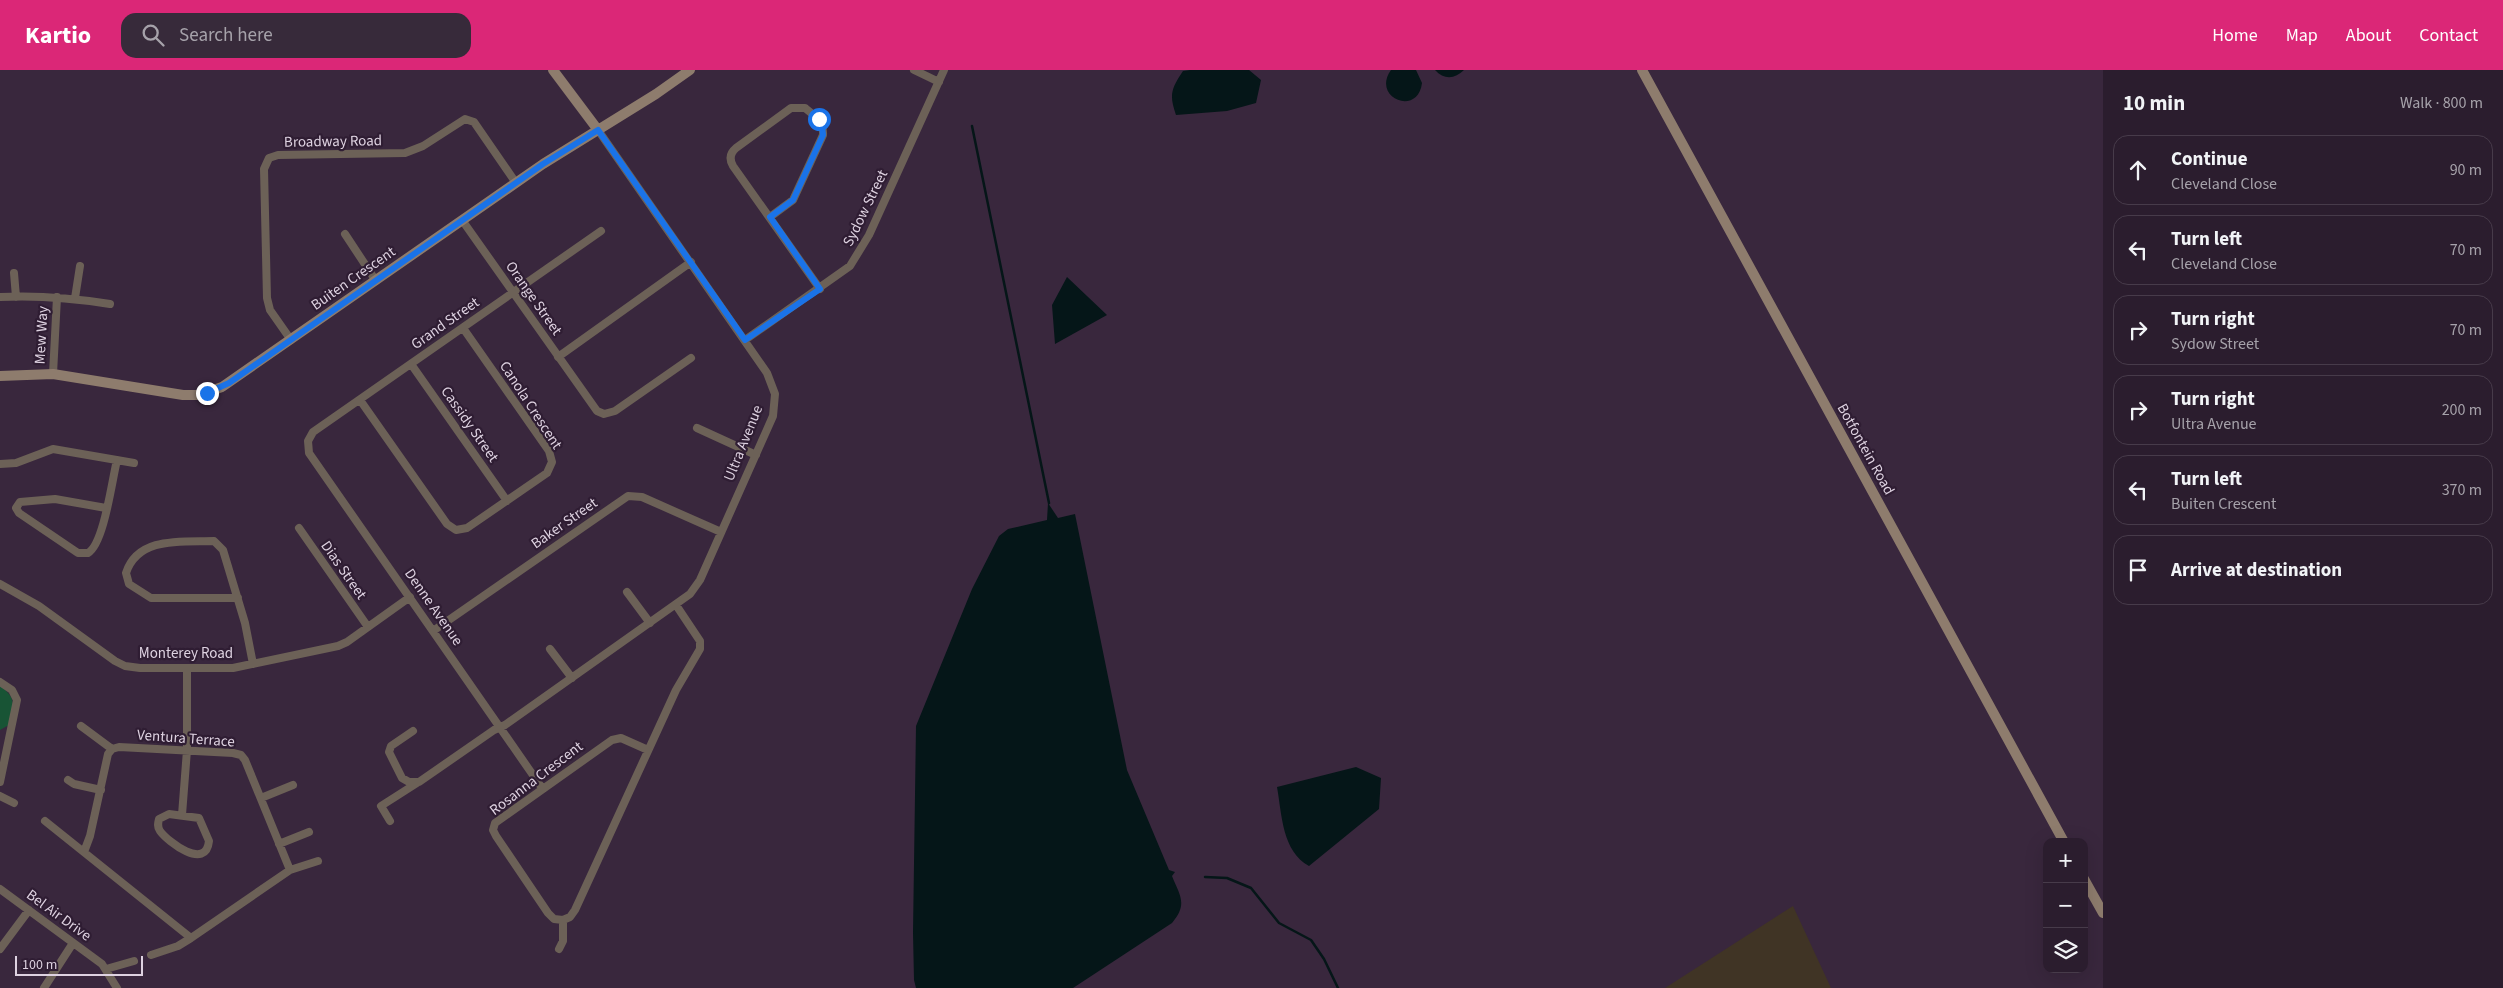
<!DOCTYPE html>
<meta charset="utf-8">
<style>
:root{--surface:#2b1d2e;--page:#372a3a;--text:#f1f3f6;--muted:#a6a2aa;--line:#473b4a;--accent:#db2777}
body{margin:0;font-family:"Source Sans 3",sans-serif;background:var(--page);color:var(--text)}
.controls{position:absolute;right:15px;bottom:15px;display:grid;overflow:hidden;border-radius:10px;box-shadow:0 5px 20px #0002}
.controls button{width:45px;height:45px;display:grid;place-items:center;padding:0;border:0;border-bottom:1px solid var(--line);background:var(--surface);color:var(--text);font:25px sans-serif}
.scale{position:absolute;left:15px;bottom:12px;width:128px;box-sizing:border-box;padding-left:5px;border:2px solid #ded2e1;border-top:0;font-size:14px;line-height:18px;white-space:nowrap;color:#ded2e1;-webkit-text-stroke:4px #2f1d33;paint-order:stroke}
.stop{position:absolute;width:15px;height:15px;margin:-11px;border:4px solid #1a73e8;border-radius:50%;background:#fff}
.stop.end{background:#1a73e8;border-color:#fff;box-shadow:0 1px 5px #0008}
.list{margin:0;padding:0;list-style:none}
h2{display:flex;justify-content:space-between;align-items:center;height:65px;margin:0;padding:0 20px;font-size:21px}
h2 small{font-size:16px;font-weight:400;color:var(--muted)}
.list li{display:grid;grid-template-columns:32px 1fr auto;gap:15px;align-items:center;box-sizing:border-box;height:70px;margin:0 10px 10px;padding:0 10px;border:1px solid var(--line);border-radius:15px}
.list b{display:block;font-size:19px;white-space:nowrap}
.list p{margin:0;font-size:16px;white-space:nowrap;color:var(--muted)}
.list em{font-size:16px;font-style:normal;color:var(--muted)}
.icon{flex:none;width:28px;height:28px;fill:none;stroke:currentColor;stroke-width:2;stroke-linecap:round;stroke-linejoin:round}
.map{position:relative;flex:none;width:2103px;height:918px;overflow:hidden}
header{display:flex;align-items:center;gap:30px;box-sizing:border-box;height:70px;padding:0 25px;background:var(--accent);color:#fff}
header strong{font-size:24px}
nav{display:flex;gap:28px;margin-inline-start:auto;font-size:18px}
.search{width:350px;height:45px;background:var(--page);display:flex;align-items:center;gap:12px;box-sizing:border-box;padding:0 18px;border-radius:15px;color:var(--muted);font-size:19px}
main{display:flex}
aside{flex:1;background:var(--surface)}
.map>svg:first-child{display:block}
.industrial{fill:#403425}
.green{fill:#185435}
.water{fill:#051618}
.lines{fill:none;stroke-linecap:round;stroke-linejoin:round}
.stream{stroke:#051618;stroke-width:2.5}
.street{stroke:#6c6157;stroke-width:8}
.secondary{stroke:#8e7c6d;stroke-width:10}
.route{stroke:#1a73e8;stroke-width:6}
.labels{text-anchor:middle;stroke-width:4.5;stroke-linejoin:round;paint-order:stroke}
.street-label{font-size:15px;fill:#ded2e1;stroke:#2f1d33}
</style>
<header>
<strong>Kartio</strong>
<div class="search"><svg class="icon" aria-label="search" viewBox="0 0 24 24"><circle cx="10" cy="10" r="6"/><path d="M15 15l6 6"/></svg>Search here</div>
<nav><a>Home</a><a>Map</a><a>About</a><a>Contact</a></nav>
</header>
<main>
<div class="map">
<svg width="2103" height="918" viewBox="0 0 2103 918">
<rect width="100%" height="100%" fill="#39273d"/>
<!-- industrial -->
<path class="industrial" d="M1793,836L1831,918H1665Z"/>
<!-- green -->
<path class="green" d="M0,616C18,629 13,635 9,655L0,660Z"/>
<!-- water -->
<path class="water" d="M1190,0H1249L1261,10L1256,33L1227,41L1176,45C1169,25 1171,19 1183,1Z
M1391,0H1416L1422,13C1418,47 1371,28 1391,0Z
M1435,0H1464C1455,9 1444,10 1435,0Z
M1067,207L1107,245L1055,274L1052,235Z
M1048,433L1058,448L1075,444L1127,700L1169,800L1175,802L1172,806C1180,826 1188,834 1172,853L1073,918H916L914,910L913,863L916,656L972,519L999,466L1008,459L1047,450Z
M1356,697L1381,708L1379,739L1309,796C1282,781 1282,745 1277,717Z"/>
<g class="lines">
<!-- stream -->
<path class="stream" d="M972,56L1049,433
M1205,807L1227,808L1251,818L1279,853L1311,870L1324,889L1338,918"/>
<!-- street -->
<path class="street" d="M914,0L939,12
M770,147L793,130L823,65C824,52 814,45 805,38H791L736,78C730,83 729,89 733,96L820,219
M462,150L597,341L604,344L615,341L691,288
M345,164L376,211
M14,203L16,227
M0,227C38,225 73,228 110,234
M75,228L80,196
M291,270L270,240L267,228L264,99L269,88L278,85L405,83L423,76L465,49L474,52L516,113
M745,270L850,196L869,165L944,0
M558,287L691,192
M411,294L507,431
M53,304L57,227
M360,330L447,454L456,460L467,458L547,403L552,392L549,381L463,258
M697,358L756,385
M0,394L16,393L53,379L134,393
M106,438L55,429L20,432L16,438L19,443L78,483H88C104,474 112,410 117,390
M299,458L368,557
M0,514L39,536L115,591L125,596L140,598H233L338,576L347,572L410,527
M627,522L650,553
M238,528H151L129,514L126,503C138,466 182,472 214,471L223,480L245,553L253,594
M433,561L628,426L642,427L721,462
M550,579L572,608
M0,612L12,620L17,630L0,712
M81,656L112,679
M413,661L391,676L389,682L402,708L409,712H419L494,660L505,655L690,524L700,510L773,346L775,324L767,303L598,60
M648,680L621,668L612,670L495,753L493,760L496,766L548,843L554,849L563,850L570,847L575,840L676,620L700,579V571L676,535
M68,710L74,714L101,720
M542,718L309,383L308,371L313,362L601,161
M0,726L14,733
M261,728L293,715
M169,744L199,748L209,771C206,801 168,772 160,761C157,757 158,753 159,749Z
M182,745L187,680V598
M45,751L191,868
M390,751L381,736L417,713
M279,774L309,762
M84,782L90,766L108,684L112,679L119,677L233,683L241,685L245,690L290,800
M0,819L102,894L117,918
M0,879L29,840
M559,879L563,871V850
M151,885L178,876L191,868L290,800L318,791
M106,899L134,891
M44,918L73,873"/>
<!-- secondary -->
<path class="secondary" d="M553,0L598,60
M1642,0L2064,772
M0,306L53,304L183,325H199L222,317L543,94L656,24L690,0
M2084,809L2103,843"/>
</g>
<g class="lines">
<!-- route -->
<path class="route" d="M207,323L229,313L543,94L598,60L745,270L820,219L770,147L793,130L823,65L822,55L819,49"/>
</g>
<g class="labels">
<!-- street labels -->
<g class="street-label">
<text transform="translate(333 71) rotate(-1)" y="5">Broadway Road</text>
<text transform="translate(865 138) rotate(-64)" y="5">Sydow Street</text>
<text transform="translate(353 208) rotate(-35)" y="5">Buiten Crescent</text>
<text transform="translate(534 228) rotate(55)" y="5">Orange Street</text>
<text transform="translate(445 253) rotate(-35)" y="5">Grand Street</text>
<text transform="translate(41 265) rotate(-87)" y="5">Mew Way</text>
<text transform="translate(531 335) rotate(57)" y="5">Canola Crescent</text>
<text transform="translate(470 354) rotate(55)" y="5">Cassidy Street</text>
<text transform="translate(743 373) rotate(-68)" y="5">Ultra Avenue</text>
<text transform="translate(1866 379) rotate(61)" y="5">Botfontein Road</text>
<text transform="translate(564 453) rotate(-35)" y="5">Baker Street</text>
<text transform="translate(344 500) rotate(55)" y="5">Dias Street</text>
<text transform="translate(434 537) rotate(55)" y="5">Denne Avenue</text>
<text x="186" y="588">Monterey Road</text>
<text transform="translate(186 668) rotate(4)" y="5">Ventura Terrace</text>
<text transform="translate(536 708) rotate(-37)" y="5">Rosanna Crescent</text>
<text transform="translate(59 845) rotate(36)" y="5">Bel Air Drive</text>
</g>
</g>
</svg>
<div class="controls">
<button>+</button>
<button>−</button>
<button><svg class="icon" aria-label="layers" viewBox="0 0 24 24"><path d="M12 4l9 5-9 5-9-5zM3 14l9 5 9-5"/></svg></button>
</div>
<div class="scale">100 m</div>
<div class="stop" style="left:819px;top:49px"></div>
<div class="stop end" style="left:207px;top:323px"></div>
</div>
<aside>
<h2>10 min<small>Walk · 800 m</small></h2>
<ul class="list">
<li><svg class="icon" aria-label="ahead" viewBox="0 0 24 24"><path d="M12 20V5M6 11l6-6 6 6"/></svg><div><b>Continue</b><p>Cleveland Close</p></div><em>90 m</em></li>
<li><svg class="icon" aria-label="left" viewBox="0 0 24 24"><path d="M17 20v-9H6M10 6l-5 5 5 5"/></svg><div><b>Turn left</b><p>Cleveland Close</p></div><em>70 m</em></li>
<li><svg class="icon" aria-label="right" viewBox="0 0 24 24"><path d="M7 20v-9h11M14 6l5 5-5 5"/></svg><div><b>Turn right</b><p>Sydow Street</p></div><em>70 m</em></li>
<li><svg class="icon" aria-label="right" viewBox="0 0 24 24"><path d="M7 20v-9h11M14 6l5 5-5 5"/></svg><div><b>Turn right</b><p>Ultra Avenue</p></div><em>200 m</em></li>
<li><svg class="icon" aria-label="left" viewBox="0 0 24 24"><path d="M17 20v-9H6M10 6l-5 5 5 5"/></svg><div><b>Turn left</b><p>Buiten Crescent</p></div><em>370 m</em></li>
<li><svg class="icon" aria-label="arrive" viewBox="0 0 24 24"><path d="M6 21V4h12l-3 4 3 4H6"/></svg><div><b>Arrive at destination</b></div></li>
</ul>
</aside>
</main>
